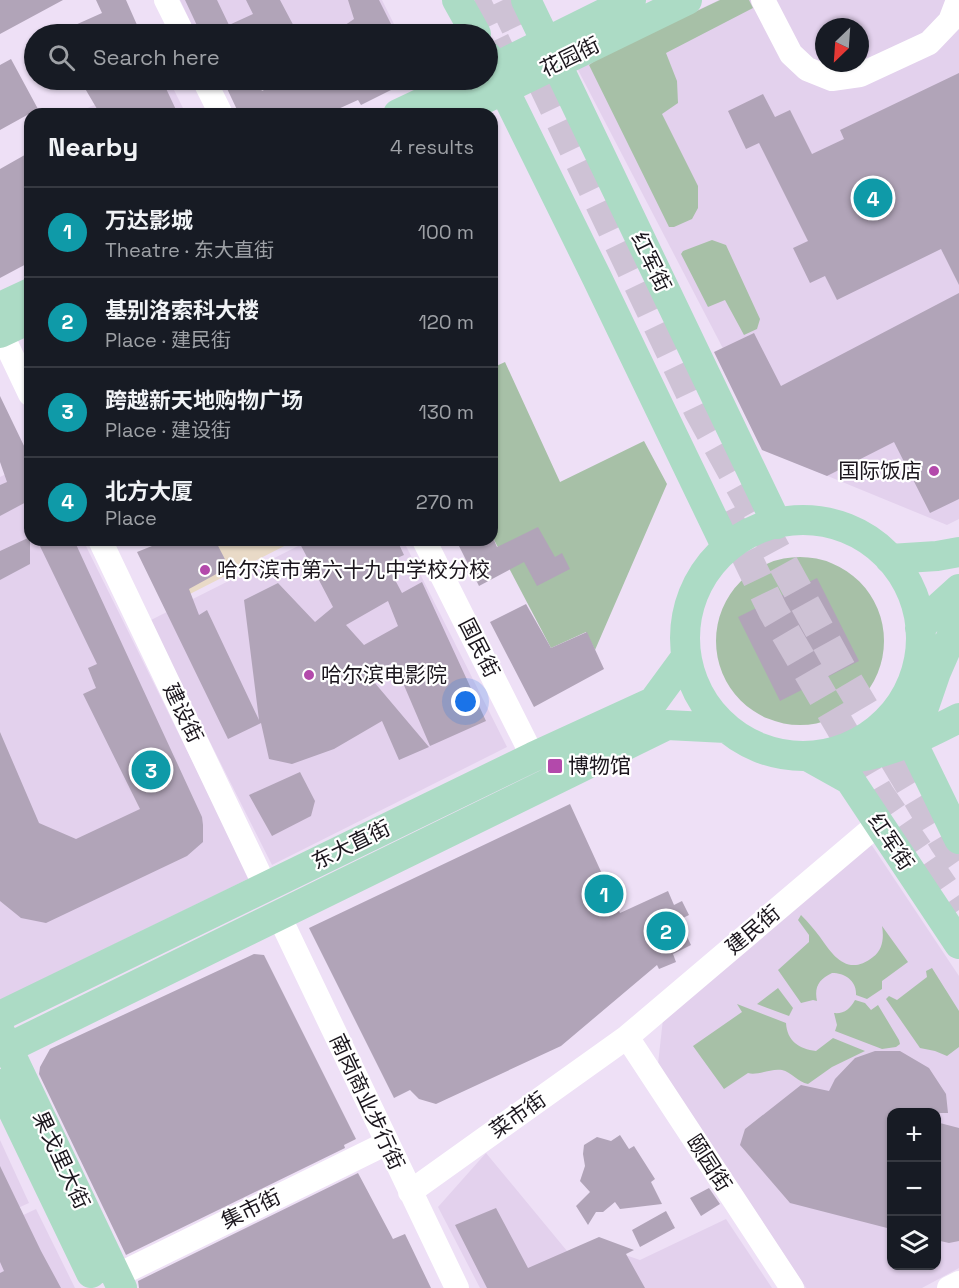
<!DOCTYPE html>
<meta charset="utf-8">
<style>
:root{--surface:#171b24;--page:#242831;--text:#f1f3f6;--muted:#9ea1a6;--line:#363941;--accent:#b349ab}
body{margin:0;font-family:"Space Grotesk","Noto Sans SC",sans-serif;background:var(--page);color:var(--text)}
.controls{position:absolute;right:18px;bottom:18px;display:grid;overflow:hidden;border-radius:12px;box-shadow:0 2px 4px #0004}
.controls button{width:54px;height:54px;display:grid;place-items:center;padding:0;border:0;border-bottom:2px solid var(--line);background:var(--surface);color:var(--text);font:30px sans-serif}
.compass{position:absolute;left:815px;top:18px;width:54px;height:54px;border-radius:50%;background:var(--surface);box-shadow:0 2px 4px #0004;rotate:205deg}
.you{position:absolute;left:466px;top:702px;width:21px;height:21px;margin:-15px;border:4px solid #fff;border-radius:50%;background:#1a73e8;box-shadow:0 0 0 9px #1a73e833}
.badge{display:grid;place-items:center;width:39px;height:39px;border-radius:50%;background:var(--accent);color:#fff;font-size:20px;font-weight:700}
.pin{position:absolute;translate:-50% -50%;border:3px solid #fff;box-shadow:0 2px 6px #0006}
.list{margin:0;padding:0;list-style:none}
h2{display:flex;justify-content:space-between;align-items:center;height:78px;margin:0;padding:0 24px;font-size:26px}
h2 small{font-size:20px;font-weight:400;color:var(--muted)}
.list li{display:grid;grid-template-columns:39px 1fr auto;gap:18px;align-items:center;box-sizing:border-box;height:90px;padding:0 24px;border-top:2px solid var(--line)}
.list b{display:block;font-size:22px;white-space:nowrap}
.list p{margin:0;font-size:20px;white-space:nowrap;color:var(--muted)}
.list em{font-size:20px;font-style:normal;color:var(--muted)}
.icon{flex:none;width:33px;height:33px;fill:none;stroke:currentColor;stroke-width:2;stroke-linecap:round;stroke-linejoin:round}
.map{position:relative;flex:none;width:959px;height:1288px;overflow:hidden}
.search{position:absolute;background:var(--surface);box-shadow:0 2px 4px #0004;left:24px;top:24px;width:474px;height:66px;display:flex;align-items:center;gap:15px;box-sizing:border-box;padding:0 21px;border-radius:33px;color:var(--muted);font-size:22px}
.panel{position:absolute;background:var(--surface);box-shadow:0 2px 4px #0004;left:24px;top:108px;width:474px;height:438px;border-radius:18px}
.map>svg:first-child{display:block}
.built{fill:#e3d1ed;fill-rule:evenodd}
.education{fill:#e9dac7}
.green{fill:#a7c0a7}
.building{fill:#b1a4b8;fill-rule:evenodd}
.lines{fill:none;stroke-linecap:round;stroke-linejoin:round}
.major-tunnel{stroke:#cec2d5;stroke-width:30;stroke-dasharray:30 15;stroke-linecap:butt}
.minor{stroke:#fff;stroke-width:24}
.major{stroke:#acdbc5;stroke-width:30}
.poi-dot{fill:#b349ab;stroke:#fff;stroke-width:2}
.labels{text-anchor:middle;stroke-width:4.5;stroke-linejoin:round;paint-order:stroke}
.street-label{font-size:21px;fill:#1b161d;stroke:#fff}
.poi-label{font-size:21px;fill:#1b161d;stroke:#fff;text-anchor:start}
</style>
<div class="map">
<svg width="959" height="1288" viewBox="0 0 959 1288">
<rect width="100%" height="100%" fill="#eee0f6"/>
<!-- built -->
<path class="built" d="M180,0H382L399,34H196Z
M719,0H959V519L947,525L779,456L577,68ZM824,27H860V63H824Z
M108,80H169L186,114H75L115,95Z
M30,462V540H83L250,878L0,1000V477Z
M310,540H403L507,747L272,865L149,621Z
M871,844L959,976V1268L922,1288H806L658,1064L663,1019ZM892,1112H936V1266H892Z
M0,1140L29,1203L0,1216Z
M486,1153L572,1257L599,1246L640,1260L726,1219L772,1288H480L438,1207Z
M36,1209L75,1288H0V1226Z"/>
<!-- education -->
<path class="education" d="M157,540H296L186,596Z"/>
<!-- green -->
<path class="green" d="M720,0H749L753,8L666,53L677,81L678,103L662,114L698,186V208L692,219L674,227H669L589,65L600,57Z
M712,240L726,245L760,319L757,329L744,335L725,300L708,307L681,254L683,251Z
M505,362L560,482L644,441L667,484L595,650L586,632L551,648L492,536V368Z
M716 641a84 84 0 1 1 168 0a84 84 0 1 1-168 0Z
M801,915C808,922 814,929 820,937C833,956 848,977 873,957C883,950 884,937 882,926L908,962L882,981V989L867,999L856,995C857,981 845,973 832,973C819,979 814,987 817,1001L813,1000L801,1003L778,970L809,942V935L798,920Z
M932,968L959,1011V1047L947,1056L935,1051L920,1048L886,999L889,996L897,1000L927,977L926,971Z
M778,988L793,1008L789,1016L757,1004Z
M855,1000L865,1003L871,1010L878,1005L899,1040L900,1044L896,1047L882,1049L835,1031L837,1025L834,1013C844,1014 850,1009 855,1000Z
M737,1004L786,1023C787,1041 799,1049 816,1051L833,1038L865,1051L832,1067L808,1084C798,1082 791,1072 782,1070C771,1068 757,1076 748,1073L724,1089L693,1046L742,1012Z"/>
<!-- building -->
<path class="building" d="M0,0H63L0,34Z
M96,0H126L141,34H55L102,13Z
M185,0H217L229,25L253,14L246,0H280L298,34H201Z
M348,0H379L396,34H332L354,19Z
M11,59L38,109L0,130V65Z
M959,73V285L941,249L837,300L825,276L810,283L793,248L808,241L759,143L746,149L728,111L763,94L775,117L790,110L812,154L844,139L840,130Z
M80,80H162L178,114H100Z
M223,80H256L262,91L284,80H411L361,105L358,100L327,114H239Z
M30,152V262L0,278V169Z
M959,293V499L930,513L894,442L827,476L762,450L714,352L754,333L781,386Z
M0,396L26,450L30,448V500L0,516V485L7,482L0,462Z
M538,527L555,557L562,553L570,569L537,586L524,562L479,586L456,540H494L497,547Z
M30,537V564L0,580V551Z
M37,540H74L202,817L203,825V842L187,856L46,923L21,918L0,901V732L39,823L76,839L140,809L83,694L96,688L88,668L97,664Z
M167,540H215L229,567L189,589L199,615L207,610L259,720L244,600L278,583L315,622L333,607L298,540H397L404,555L386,563L402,593L422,582L486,721L430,746L394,662L369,676L429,747L399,760L382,721L334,749L292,764L269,759L261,723L228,739L137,552ZM388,601L398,626L364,645L346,625Z
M817,578L859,661L780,701L738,617Z
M526,604L551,648L587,632L604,669L534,707L490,622Z
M300,772L315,801L311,816L272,836L249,795Z
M570,804L620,913L668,891L674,905L682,901L689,915L679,920L691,945L673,954L676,962L659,969L657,965L561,1046L436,1104L419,1099L410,1090L394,1098L309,928Z
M254,954L264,955L356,1139L344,1145L345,1148L126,1255L39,1074L40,1067L50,1049Z
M875,1051H900L929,1068L946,1094L948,1113H891V1229L790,1203L740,1145L745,1129L801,1085L829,1091L835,1079L855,1058Z
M936,1122L959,1128V1241L949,1243L936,1240Z
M620,1135L629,1149L634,1146L655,1179L651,1182L662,1204L620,1209L615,1202L603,1212H596L588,1225L576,1206L590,1192L580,1181L585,1166L583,1154L584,1145L597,1137L611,1141Z
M0,1166L41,1251L61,1288H0V1273L4,1271L0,1262Z
M358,1173L393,1239L405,1234L431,1288H139L138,1281Z
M709,1188L720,1204L701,1216L690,1198Z
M496,1208L528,1268L599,1237L634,1250L626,1254L645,1288H487L455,1225Z
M666,1211L675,1228L640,1247L632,1230Z"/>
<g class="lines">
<!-- major-tunnel -->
<path class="major-tunnel" d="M475,0L514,81
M503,0L699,411L846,678L944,842L959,864
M725,512L773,611L880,795L959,910"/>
<!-- minor -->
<path class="minor" d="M166,0L183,34
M763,0L791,54L807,69L832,79L860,75L929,43L950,21L958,0
M204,80L221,114
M0,331L30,394
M100,540L265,886
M424,540L533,757
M279,916L457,1288
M627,1037L792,1288
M410,1192L627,1037L879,823
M116,1276L387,1143
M949,1288L959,1283"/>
<!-- major -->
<path class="major" d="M457,0L476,34
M526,0L777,524
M488,57L597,278L727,548
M488,71L631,0
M398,114L470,80
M453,114L687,0
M0,307L30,293
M0,333L30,319
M685 638a118 118 0 1 1 236 0a118 118 0 1 1-236 0Z
M890,559L937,556L959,552
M920,628L938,608L959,589
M901,724L912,742L959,839
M912,742L936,672L959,619
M807,756L850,780L959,944
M843,759C885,756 922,737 959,718
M0,1016L533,757L653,702L686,657
M0,1032L122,1288
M0,1052L667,725L726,728
M0,1084L91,1273"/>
</g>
<!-- markers -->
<g class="poi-dot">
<circle cx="934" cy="471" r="6"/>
<circle cx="205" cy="570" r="6"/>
<circle cx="309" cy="675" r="6"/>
<rect x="547" y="758" width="16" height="16" rx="3"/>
</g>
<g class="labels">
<!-- street labels -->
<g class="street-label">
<text transform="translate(570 57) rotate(-26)" y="7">花园街</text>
<text transform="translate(651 262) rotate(64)" y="7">红军街</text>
<text transform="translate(479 648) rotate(63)" y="7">国民街</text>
<text transform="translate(183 713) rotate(64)" y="7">建设街</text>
<text transform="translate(891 842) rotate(56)" y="7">红军街</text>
<text transform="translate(351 845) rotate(-26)" y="7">东大直街</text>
<text transform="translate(753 930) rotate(-40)" y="7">建民街</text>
<text transform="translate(367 1102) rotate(65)" y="7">南岗商业步行街</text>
<text transform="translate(518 1115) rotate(-35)" y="7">菜市街</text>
<text transform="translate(61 1160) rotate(65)" y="7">果戈里大街</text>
<text transform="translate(709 1163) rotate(57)" y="7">颐园街</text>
<text transform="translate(251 1209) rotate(-26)" y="7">集市街</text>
</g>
<!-- poi labels -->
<g class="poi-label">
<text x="922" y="478" text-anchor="end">国际饭店</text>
<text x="217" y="577">哈尔滨市第六十九中学校分校</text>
<text x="321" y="682">哈尔滨电影院</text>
<text x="568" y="773">博物馆</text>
</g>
</g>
</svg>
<div class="controls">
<button>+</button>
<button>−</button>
<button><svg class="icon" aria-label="layers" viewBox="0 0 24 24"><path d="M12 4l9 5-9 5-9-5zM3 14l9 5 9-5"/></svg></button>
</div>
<svg class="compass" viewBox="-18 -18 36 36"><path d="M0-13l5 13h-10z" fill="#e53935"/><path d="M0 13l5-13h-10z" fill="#9ea1a6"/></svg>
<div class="you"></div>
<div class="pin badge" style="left:604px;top:894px;background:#0f9aa8">1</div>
<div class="pin badge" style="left:666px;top:931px;background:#0f9aa8">2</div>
<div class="pin badge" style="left:151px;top:770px;background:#0f9aa8">3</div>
<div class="pin badge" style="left:873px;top:198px;background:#0f9aa8">4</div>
<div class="search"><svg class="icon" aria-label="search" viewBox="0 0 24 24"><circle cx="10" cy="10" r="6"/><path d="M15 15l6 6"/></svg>Search here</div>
<section class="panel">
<h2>Nearby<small>4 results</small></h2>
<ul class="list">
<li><span class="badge" style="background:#0f9aa8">1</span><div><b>万达影城</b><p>Theatre · 东大直街</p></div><em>100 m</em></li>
<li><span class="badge" style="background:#0f9aa8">2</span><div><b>基别洛索科大楼</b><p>Place · 建民街</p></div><em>120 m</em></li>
<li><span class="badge" style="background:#0f9aa8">3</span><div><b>跨越新天地购物广场</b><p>Place · 建设街</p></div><em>130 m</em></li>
<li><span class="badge" style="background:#0f9aa8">4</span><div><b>北方大厦</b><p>Place</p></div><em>270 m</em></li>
</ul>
</section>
</div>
